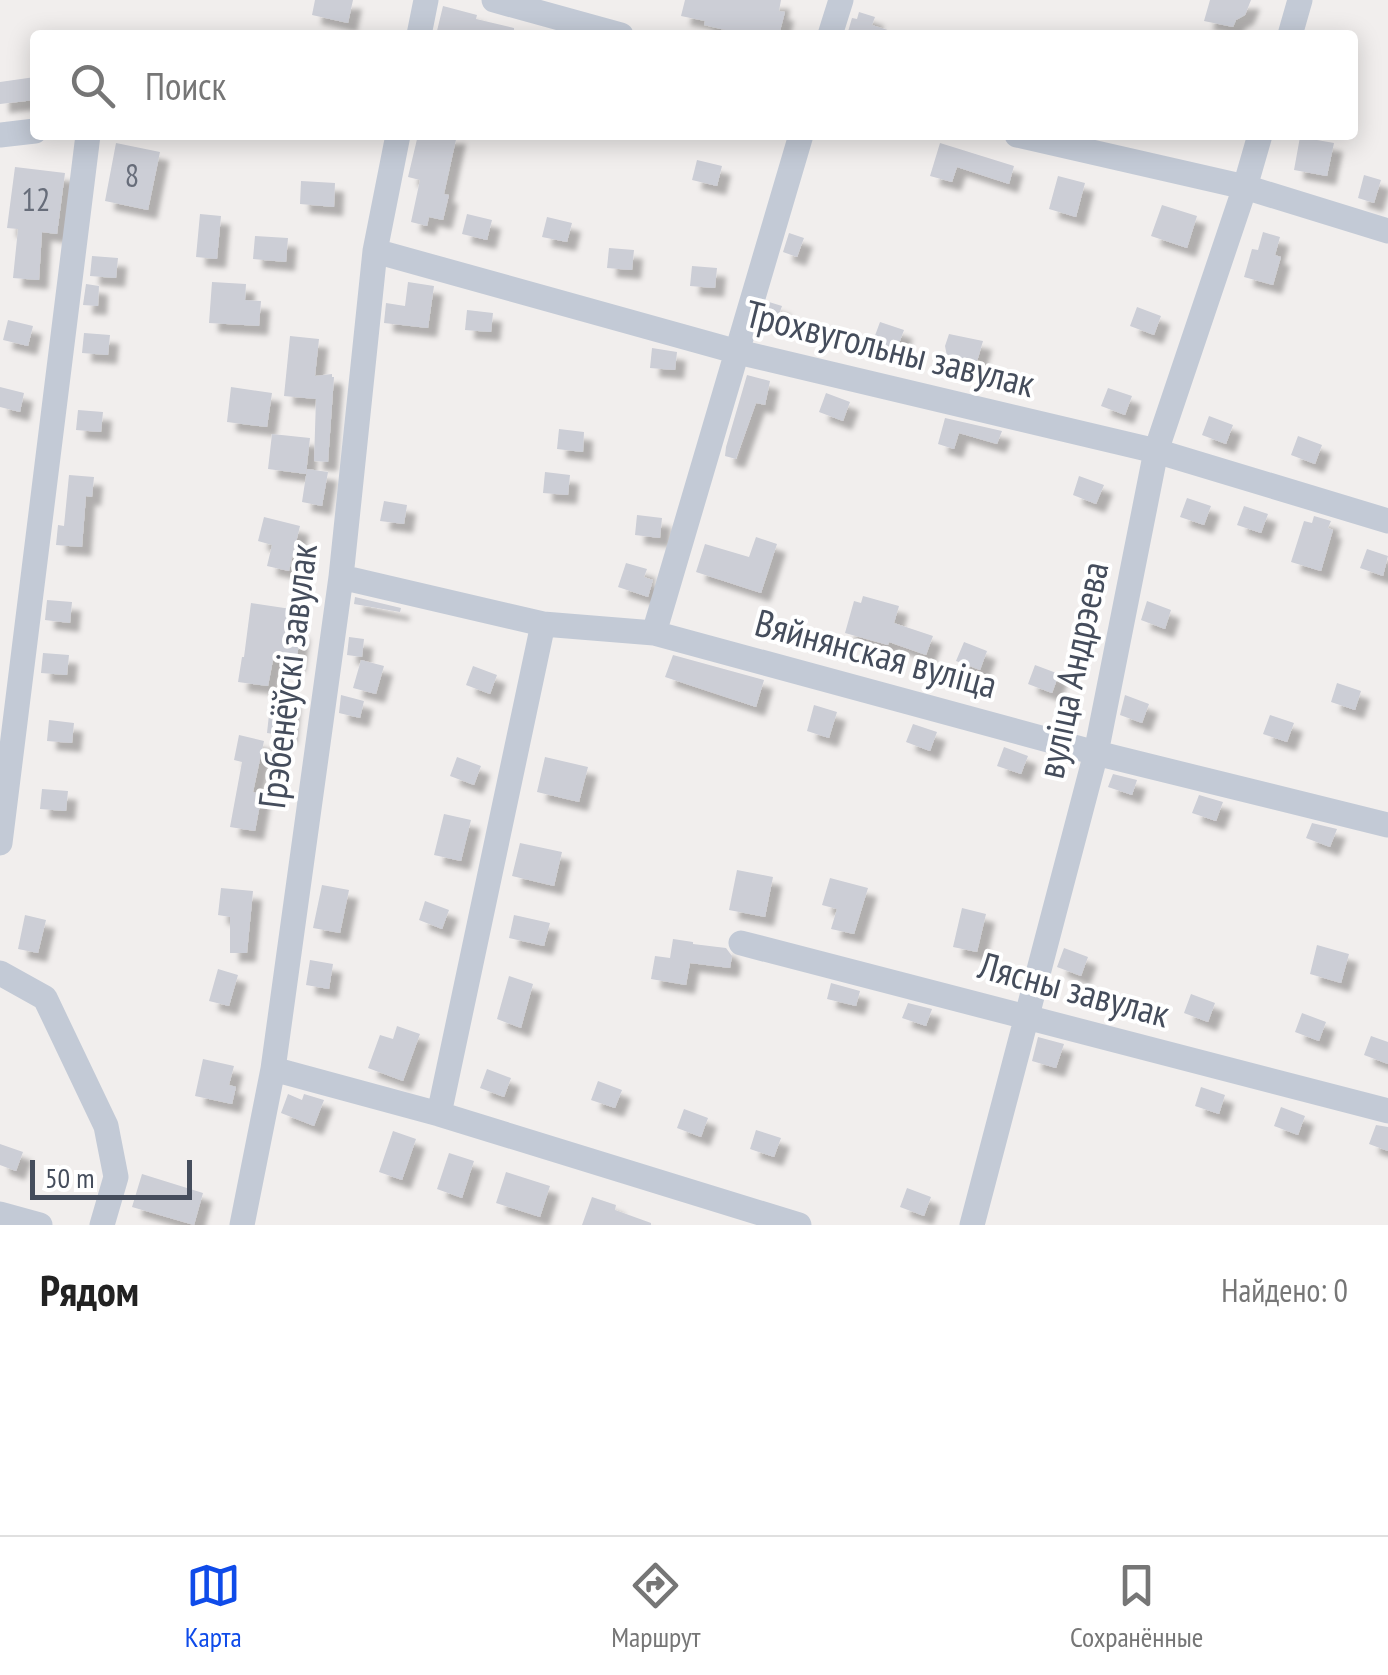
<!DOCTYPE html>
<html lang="ru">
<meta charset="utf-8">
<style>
:root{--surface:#fff;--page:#f2f2f2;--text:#222;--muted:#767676;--line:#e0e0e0;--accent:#0f4be9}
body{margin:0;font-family:"PT Sans Narrow",sans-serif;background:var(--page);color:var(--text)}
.scale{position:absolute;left:30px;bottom:25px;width:162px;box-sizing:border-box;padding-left:10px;border:5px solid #454d5c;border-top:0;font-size:28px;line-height:35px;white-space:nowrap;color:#454d5c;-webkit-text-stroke:8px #fff;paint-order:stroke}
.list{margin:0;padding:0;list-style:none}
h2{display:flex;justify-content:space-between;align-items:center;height:130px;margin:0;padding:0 40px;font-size:42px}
h2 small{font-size:32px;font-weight:400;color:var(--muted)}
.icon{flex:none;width:55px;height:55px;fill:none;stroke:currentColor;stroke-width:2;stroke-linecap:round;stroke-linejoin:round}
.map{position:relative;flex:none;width:1388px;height:1225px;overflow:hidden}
.search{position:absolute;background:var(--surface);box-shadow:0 5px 25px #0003;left:30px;right:30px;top:30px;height:110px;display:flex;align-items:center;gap:25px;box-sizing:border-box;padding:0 35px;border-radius:10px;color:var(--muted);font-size:38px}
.sheet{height:310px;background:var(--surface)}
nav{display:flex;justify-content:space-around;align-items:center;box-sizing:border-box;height:140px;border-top:2px solid var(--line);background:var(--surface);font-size:28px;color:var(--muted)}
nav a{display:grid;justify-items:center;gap:5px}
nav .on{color:var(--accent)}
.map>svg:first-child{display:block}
.building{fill:#ccced6;filter:url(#shadow)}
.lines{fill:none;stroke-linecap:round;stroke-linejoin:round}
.minor{stroke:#c3cad6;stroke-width:25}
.labels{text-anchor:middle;stroke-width:8;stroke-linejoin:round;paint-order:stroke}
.number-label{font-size:32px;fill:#676d7a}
.street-label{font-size:38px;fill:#454d5c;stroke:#fff}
</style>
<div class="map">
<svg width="1388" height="1225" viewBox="0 0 1388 1225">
<defs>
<filter id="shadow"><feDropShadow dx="9" dy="9" stdDeviation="2.5" flood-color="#0004"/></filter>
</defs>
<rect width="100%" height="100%" fill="#f1eeed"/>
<!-- building -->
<path class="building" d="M315,0H353L348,23L312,15Z
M685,0H781L779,11L785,12L779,35H746L704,25L705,21L681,16Z
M1210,0H1251L1245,15L1236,20L1233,27L1204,21Z
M443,6L477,15L476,19L514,28V35H436Z
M859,12L875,17L872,25L894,32V35H847L852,18L857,19Z
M35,77V100L0,104V82Z
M418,135H457L444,194L449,195L443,220L429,217L427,226L411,222L420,180L408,177Z
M1300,137L1334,143L1327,176L1294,170Z
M116,143L160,152L148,210L105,201Z
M940,143L1014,166L1009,184L957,167L952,182L930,176Z
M697,160L722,166L717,186L692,180Z
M15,167L65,173L57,234L42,232L39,280L13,278L18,229L7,228Z
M1364,175L1381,180L1374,203L1358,198Z
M1058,176L1085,183L1076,217L1049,209Z
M301,181L335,183L334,207L300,204Z
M1162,205L1197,216L1187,248L1151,236Z
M200,214L221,216L217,259L196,257Z
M467,214L492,220L487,240L462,234Z
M547,217L572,223L567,242L542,237Z
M1263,232L1280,237L1275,255L1281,257L1273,285L1244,277L1252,249L1258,250Z
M789,233L804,238L797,257L783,252Z
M255,236L288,238L286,262L253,259Z
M609,248L634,250L632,270L607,268Z
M92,256L118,258L116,278L90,276Z
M692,266L717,268L715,288L690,286Z
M212,282L246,284L245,300L261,301L259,326L209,323Z
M408,282L434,286L428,328L384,323L386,303L405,306Z
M86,284L99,286L98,306L83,305Z
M769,302L782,306L775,326L763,321Z
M1137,307L1161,316L1154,335L1130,326Z
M467,310L493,313L491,332L465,330Z
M8,320L33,326L28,346L3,340Z
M880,322L904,330L897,349L873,341Z
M84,333L110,335L108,355L82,353Z
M949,334L983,341L976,365L964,362L959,367L947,356L945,346Z
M290,336L319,339L315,376L332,374V377H334L328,462L314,461L316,399L284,396Z
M652,348L677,352L675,370L650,368Z
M747,375L770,381L765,405L756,403L736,459L725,456L726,447Z
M0,387L24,393L20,412L0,407Z
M231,387L272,393L267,427L227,422Z
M1108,388L1132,396L1125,415L1101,406Z
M826,393L850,402L843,421L819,412Z
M78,410L103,412L101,432L76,430Z
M1209,416L1233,425L1226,444L1202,435Z
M945,418L1002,431L997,444L959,433L954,449L938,444Z
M559,429L584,432L583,452L557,449Z
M272,434L310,438L306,474L268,469Z
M1298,436L1322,445L1315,464L1291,455Z
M307,469L328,472L322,506L302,502Z
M545,472L570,475L568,495L543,493Z
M69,475L94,477L92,497L86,496L82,547L56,545L58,525L64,526Z
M1079,476L1104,485L1096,504L1073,495Z
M1187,498L1211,506L1204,525L1180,517Z
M384,501L407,505L404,524L380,521Z
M1244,506L1268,514L1261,533L1237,525Z
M637,515L662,518L660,538L635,535Z
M1314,516L1331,521L1328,528L1333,530L1321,571L1291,562L1304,521L1312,523Z
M264,517L300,526L289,571L267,566L272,545L258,541Z
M756,537L777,544L761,593L696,572L705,544L749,557Z
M1367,549L1388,556L1383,576L1360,568Z
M626,563L647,569L644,577L653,580L648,597L618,587Z
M863,596L899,606L894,623L933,636L926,655L889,642L888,645L845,633L854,601L861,603Z
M355,597L401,608L400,612L354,604Z
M47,600L72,602L70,623L45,620Z
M1147,601L1171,610L1165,629L1141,620Z
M251,603L291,609L288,628L301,630L296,664L273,660L268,686L238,682L242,657H244Z
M349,637L364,639L362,657L347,655Z
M964,642L987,651L980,670L956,661Z
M43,653L69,655L67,675L41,673Z
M673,655L764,680L756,707L665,677Z
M361,660L384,666L376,694L353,688Z
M1035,665L1059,674L1052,693L1028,684Z
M473,666L497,675L490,694L466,685Z
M1337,683L1361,691L1355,710L1331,702Z
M341,695L364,701L360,718L339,713Z
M1125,695L1149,704L1142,723L1120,715Z
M271,696L292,698L288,736L267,733Z
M814,705L837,712L829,738L807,731Z
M1270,715L1294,723L1287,742L1263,734Z
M49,720L74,723L72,743L47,741Z
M913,724L937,732L930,751L906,742Z
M239,735L264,741L253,792L262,794L255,831L230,827L242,762L234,760Z
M1004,747L1028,756L1021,774L997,766Z
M457,757L481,766L474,785L450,776Z
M545,757L588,767L579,802L537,792Z
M1113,774L1137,780L1132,795L1108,787Z
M42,789L68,791L66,811L40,809Z
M1199,795L1223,802L1216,821L1192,813Z
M444,814L471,820L461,861L434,855Z
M1312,823L1337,829L1330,847L1306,838Z
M520,843L562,852L554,886L512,876Z
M737,870L773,877L765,917L729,910Z
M830,878L868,888L854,934L831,929L837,909L822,905Z
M322,885L349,890L340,933L313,928Z
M221,888L253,891L247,953H230V917L218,915Z
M425,901L449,910L442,929L419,920Z
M962,908L986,914L977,952L953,947Z
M25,915L46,920L38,953L18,949Z
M514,915L550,923L544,946L509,938Z
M673,939L693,942V944L726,948L732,956L730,968L690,963L686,985L651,979L655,956L670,958Z
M1317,945L1349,954L1341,983L1310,974Z
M1064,948L1088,957L1081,976L1057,967Z
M310,960L333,964L329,989L306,985Z
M218,969L238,975L229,1006L209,1001Z
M509,976L533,984L521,1028L497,1019Z
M831,983L860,991L856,1006L827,999Z
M1191,994L1215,1003L1208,1022L1184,1013Z
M908,1003L932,1009L926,1026L902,1018Z
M1302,1013L1326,1022L1319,1041L1295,1032Z
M397,1026L420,1034L403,1081L368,1068L380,1035L393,1039Z
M1371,1036L1388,1042V1064L1364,1055Z
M1038,1037L1064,1044L1056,1068L1032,1061Z
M203,1059L234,1066L229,1085L236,1087L232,1104L195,1096Z
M487,1069L511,1078L504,1097L480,1088Z
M598,1081L622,1090L615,1108L591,1100Z
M1201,1087L1225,1095L1219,1114L1195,1106Z
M288,1094L302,1100L304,1094L324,1100L314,1126L281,1113Z
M1281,1107L1305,1116L1298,1135L1274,1126Z
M684,1109L708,1118L701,1137L677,1128Z
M1376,1125L1388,1127V1151L1369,1144Z
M756,1130L781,1138L774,1157L750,1149Z
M393,1131L416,1139L402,1180L379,1172Z
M0,1144L23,1152L16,1171L0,1165Z
M449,1153L474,1161L462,1198L437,1189Z
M506,1172L550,1186L540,1217L496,1203Z
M142,1174L203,1193L194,1225L132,1207Z
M907,1188L931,1197L924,1216L900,1207Z
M592,1197L616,1205L615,1210L651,1223V1225H582Z"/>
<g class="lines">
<!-- minor -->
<path class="minor" d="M494,0L621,35
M419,35L426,0
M830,35L841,0
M1290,35L1300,0
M0,135L35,131
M1017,135L1245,187L1388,231
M375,251L738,352L1156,451L1388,521
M341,577L543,624L654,633L1096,753L1388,825
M654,633L801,135
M0,843L88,135
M741,943L1388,1111
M0,973L45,998L106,1126L116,1177L102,1225
M273,1069L439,1114L799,1225
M439,1114L543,624
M0,1214L40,1225
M242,1225L273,1069L341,577L375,251L398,135
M972,1225L1096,753L1156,451L1245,187L1260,135"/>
</g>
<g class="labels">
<!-- number labels -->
<g class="number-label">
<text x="132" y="187">8</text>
<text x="36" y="211">12</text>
</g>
<!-- street labels -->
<g class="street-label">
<text transform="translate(890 349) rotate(14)" y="13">Трохвугольны завулак</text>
<text transform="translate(876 654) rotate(15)" y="13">Вяйнянская вуліца</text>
<text transform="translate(1073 670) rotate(-78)" y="13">вуліца Андрэева</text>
<text transform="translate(288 676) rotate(-83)" y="13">Грэбенёўскі завулак</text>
<text transform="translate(1074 990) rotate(15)" y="13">Лясны завулак</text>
</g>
</g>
</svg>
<div class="scale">50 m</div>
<div class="search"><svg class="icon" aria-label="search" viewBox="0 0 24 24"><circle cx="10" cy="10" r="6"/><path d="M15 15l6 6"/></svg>Поиск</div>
</div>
<section class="sheet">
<h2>Рядом<small>Найдено: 0</small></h2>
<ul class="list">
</ul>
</section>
<nav>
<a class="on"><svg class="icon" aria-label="map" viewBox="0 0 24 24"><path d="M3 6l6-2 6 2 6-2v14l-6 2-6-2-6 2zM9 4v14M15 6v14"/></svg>Карта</a>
<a><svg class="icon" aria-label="directions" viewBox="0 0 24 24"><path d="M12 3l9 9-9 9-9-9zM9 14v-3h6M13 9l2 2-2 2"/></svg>Маршрут</a>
<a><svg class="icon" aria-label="saved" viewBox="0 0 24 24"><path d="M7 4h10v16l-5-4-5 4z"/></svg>Сохранённые</a>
</nav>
